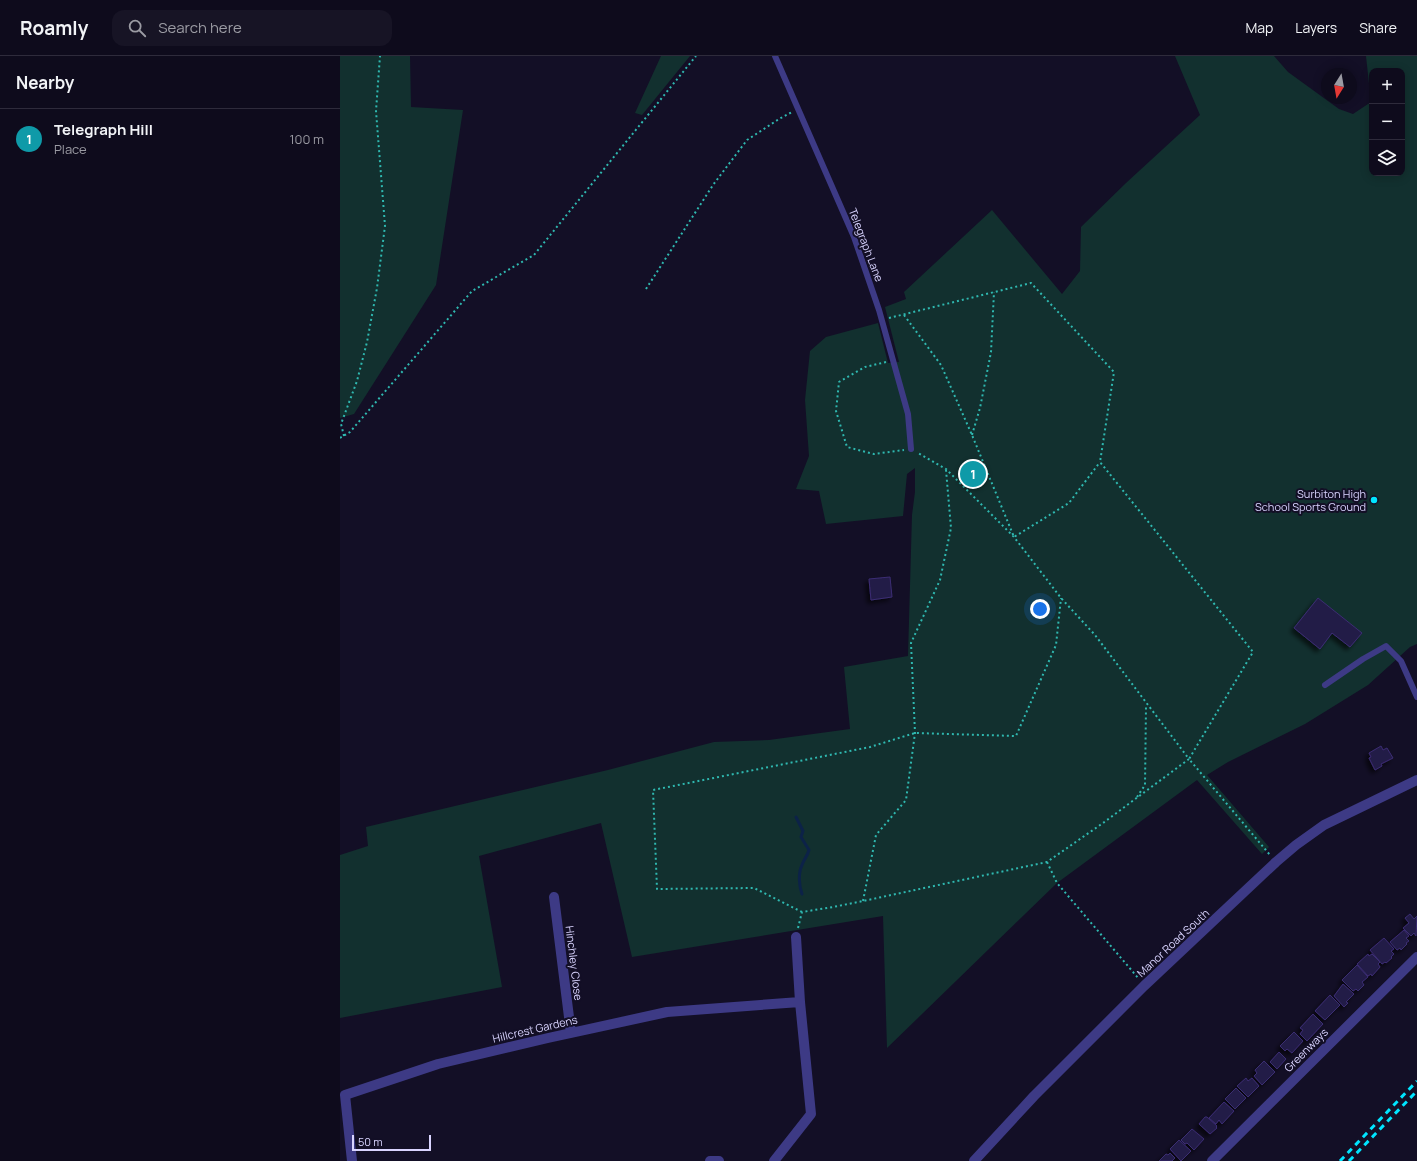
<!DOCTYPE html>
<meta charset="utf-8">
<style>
:root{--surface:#0e0b1c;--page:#171425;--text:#f1f3f6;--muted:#9b9ba3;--line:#2e2b3b;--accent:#0f766e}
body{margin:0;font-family:Manrope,sans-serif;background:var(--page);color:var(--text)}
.controls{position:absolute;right:12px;top:12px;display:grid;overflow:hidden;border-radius:8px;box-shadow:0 2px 10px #0003}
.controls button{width:36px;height:36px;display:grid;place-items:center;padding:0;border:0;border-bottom:1px solid var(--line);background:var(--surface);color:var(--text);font:20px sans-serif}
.compass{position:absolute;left:981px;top:12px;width:36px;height:36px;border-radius:50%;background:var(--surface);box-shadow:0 2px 10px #0003;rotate:191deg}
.scale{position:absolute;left:12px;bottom:10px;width:79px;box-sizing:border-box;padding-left:4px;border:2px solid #d9d4ff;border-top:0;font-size:11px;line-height:14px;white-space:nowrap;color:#d9d4ff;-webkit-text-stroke:3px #130f26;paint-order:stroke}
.you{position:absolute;left:700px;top:553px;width:14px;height:14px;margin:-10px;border:3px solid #fff;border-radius:50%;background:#1a73e8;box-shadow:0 0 0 6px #1a73e833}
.badge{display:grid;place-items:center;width:26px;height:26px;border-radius:50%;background:var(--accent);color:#fff;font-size:13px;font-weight:700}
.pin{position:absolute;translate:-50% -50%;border:2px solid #fff;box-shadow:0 1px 4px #0006}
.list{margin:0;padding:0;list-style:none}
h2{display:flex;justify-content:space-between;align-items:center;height:52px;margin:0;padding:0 16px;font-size:17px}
h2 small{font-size:13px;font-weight:400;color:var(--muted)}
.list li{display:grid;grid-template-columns:26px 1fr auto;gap:12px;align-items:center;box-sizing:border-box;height:60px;padding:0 16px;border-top:1px solid var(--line)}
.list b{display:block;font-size:15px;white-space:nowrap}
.list p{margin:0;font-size:13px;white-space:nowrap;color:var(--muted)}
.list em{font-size:13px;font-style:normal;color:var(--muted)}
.icon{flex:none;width:22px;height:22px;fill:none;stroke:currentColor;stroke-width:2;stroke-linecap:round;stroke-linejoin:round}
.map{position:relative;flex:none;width:1077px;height:1105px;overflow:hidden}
header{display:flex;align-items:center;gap:24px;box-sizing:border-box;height:56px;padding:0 20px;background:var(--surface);border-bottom:1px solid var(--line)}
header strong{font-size:19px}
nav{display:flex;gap:22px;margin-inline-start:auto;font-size:14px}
.search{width:280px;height:36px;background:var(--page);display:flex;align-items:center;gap:10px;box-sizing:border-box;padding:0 14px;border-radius:12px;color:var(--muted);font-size:15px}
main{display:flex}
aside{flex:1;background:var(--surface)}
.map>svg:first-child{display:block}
.green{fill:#12302f;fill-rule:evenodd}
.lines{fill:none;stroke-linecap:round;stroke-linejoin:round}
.stream{stroke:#0c2248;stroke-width:3}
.building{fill:#241b47;stroke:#3b2d73;filter:url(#shadow)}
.path{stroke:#2fb8b0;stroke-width:2;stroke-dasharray:2 3;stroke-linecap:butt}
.lane{stroke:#3d3a85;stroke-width:6}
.street{stroke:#3d3a85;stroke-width:10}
.rail{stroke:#00e5ff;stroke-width:3;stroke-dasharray:6 5;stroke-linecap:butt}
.poi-dot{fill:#00e5ff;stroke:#130f26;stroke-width:1.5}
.labels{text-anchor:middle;stroke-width:4;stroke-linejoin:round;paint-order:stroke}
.street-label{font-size:11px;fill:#d9d4ff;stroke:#130f26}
.poi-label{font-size:11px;fill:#d9d4ff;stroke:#130f26;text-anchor:end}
</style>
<header>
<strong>Roamly</strong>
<div class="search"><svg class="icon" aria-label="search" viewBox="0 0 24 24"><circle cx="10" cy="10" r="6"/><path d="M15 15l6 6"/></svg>Search here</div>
<nav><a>Map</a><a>Layers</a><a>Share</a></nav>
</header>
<main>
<aside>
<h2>Nearby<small></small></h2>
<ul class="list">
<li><span class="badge" style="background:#0f9aa8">1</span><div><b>Telegraph Hill</b><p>Place</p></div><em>100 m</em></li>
</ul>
</aside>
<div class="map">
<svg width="1077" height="1105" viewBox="0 0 1077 1105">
<defs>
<filter id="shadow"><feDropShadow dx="-3.5" dy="3.5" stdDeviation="2" flood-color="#0009"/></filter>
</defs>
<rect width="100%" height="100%" fill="#130f26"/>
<!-- green -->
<path class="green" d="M0,0H70L71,51L123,54L96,229L14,358L0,362Z
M321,0H350L302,59L295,57Z
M835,0H934L948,16L999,53L1013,58L1031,46L1026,0H1077V588L1070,591L1028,629L965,668L888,706L867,719L929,791L922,798L857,724L717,827L547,992L543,860L292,901L261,767L139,800L162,931L0,962V799L28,790L26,771L268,714L374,686L429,684L510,673L504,611L568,600L572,459L575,436V412L567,418L563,460L486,468L479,435L456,433L469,400L465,344L470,295L486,281L538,267L548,307L559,306L545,251L566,243L564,236L652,154L722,238L740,215L741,171L786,127L860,59ZM1032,15H1062V117H1032Z"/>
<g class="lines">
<!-- stream -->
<path class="stream" d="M456,761L463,775L461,781L469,794C467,801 464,803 462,809C458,817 459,830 462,838"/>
</g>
<!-- building -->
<path class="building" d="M550,521L552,541L531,544L529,523Z
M978,542L1022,577L1010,591L992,577L980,593L954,572Z
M1041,690L1043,694L1047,692L1053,702L1041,708L1042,710L1035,714L1029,702L1031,701L1029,697Z
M1070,858L1074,863L1077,860L1076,880L1074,877L1071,880L1063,872L1069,867L1065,862Z
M1064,874L1069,880L1066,882L1069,885L1066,887L1067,888L1061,894L1060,892L1057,894L1050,886Z
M1044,882L1054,893L1051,895L1054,898L1051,901L1052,902L1046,907L1045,906L1042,908L1030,894Z
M1028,898L1029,900L1032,898L1040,906L1038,908L1040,911L1032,920L1031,918L1028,920L1017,908Z
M1017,909L1028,921L1022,926L1024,929L1018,935L1016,933L1013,935L1002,924Z
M1003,928L1014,938L1006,946L1008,947L1004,951L994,940Z
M990,939L1000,949L985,964L975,955Z
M973,958L983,968L967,985L960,978L963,974L960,972Z
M954,976L963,985L952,997L947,993L945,995L940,990Z
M939,996L946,1003L937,1013L930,1006Z
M924,1005L935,1016L922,1029L914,1020L917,1017L915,1014Z
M906,1022L908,1025L912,1022L919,1030L908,1041L897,1030Z
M896,1032L906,1042L895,1053L885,1043Z
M884,1046L894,1055L882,1068L879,1064L876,1068L869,1062Z
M865,1061H867L877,1070L876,1071L877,1072L870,1078L859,1068Z
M852,1073L864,1083L854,1094L847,1087L845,1088L841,1084Z
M839,1084L851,1095L841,1105L830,1093Z
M830,1097L835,1102L832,1105H819L826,1098L828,1099Z"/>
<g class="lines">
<!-- path -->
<path class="path" d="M306,233L373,129L407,84L439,63L452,56
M564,259L601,309L632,379L674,481L729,447L760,406
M549,262L691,227L774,316L760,406L913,596L849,703L930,799
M546,306L525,311L499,326L496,355L507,391L534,398L564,394
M632,379L640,352L651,296L654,236
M4,380L1,368L17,325L27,286L37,232L45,170L36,55L40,0
M0,382L10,376L132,235L194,199L356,0
M797,741L805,729L806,650
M707,806L717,827L799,923
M523,845L536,779L566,744L575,677L571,587L600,524L611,472L606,414
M462,856L414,832L317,833L313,734L530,691L575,677L676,680L716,589L721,542
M458,872L462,856L493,851L523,845L707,806L763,767L849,703L755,579L721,542L674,481L606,413L578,397"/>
<!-- lane -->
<path class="lane" d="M435,0L514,181L539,254L568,358L571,393
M985,629L1023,603L1046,590L1061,605L1077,641"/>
<!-- street -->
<path class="street" d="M214,841L231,977
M12,1105L5,1039L98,1008L208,982L327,956L460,946
M370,1105H379
M434,1105L471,1058L460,946L456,881
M634,1105L694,1040L804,930L936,806L956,789L984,769L1077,724
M872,1105L1077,901"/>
<!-- rail -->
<path class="rail" d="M1000,1105L1077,1025
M1009,1105L1077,1035"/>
</g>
<!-- markers -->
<circle class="poi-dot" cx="1034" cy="444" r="4"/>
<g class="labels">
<!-- street labels -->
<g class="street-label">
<text transform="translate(526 189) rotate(69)" y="4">Telegraph Lane</text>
<text transform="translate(833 887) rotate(-43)" y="4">Manor Road South</text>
<text transform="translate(234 907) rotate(83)" y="4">Hinchley Close</text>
<text transform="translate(195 973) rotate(-13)" y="4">Hillcrest Gardens</text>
<text transform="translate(966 994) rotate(-45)" y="4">Greenways</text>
</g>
<!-- poi labels -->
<g class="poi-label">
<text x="1026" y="442">Surbiton High<tspan x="1026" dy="13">School Sports Ground</tspan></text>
</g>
</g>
</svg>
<div class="controls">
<button>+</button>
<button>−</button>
<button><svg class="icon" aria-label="layers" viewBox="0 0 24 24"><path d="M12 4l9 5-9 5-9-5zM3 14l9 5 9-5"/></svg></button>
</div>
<svg class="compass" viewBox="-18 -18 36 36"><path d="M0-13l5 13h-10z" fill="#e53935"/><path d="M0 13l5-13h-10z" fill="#9b9ba3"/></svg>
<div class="scale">50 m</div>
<div class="you"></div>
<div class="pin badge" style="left:633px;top:418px;background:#0f9aa8">1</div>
</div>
</main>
